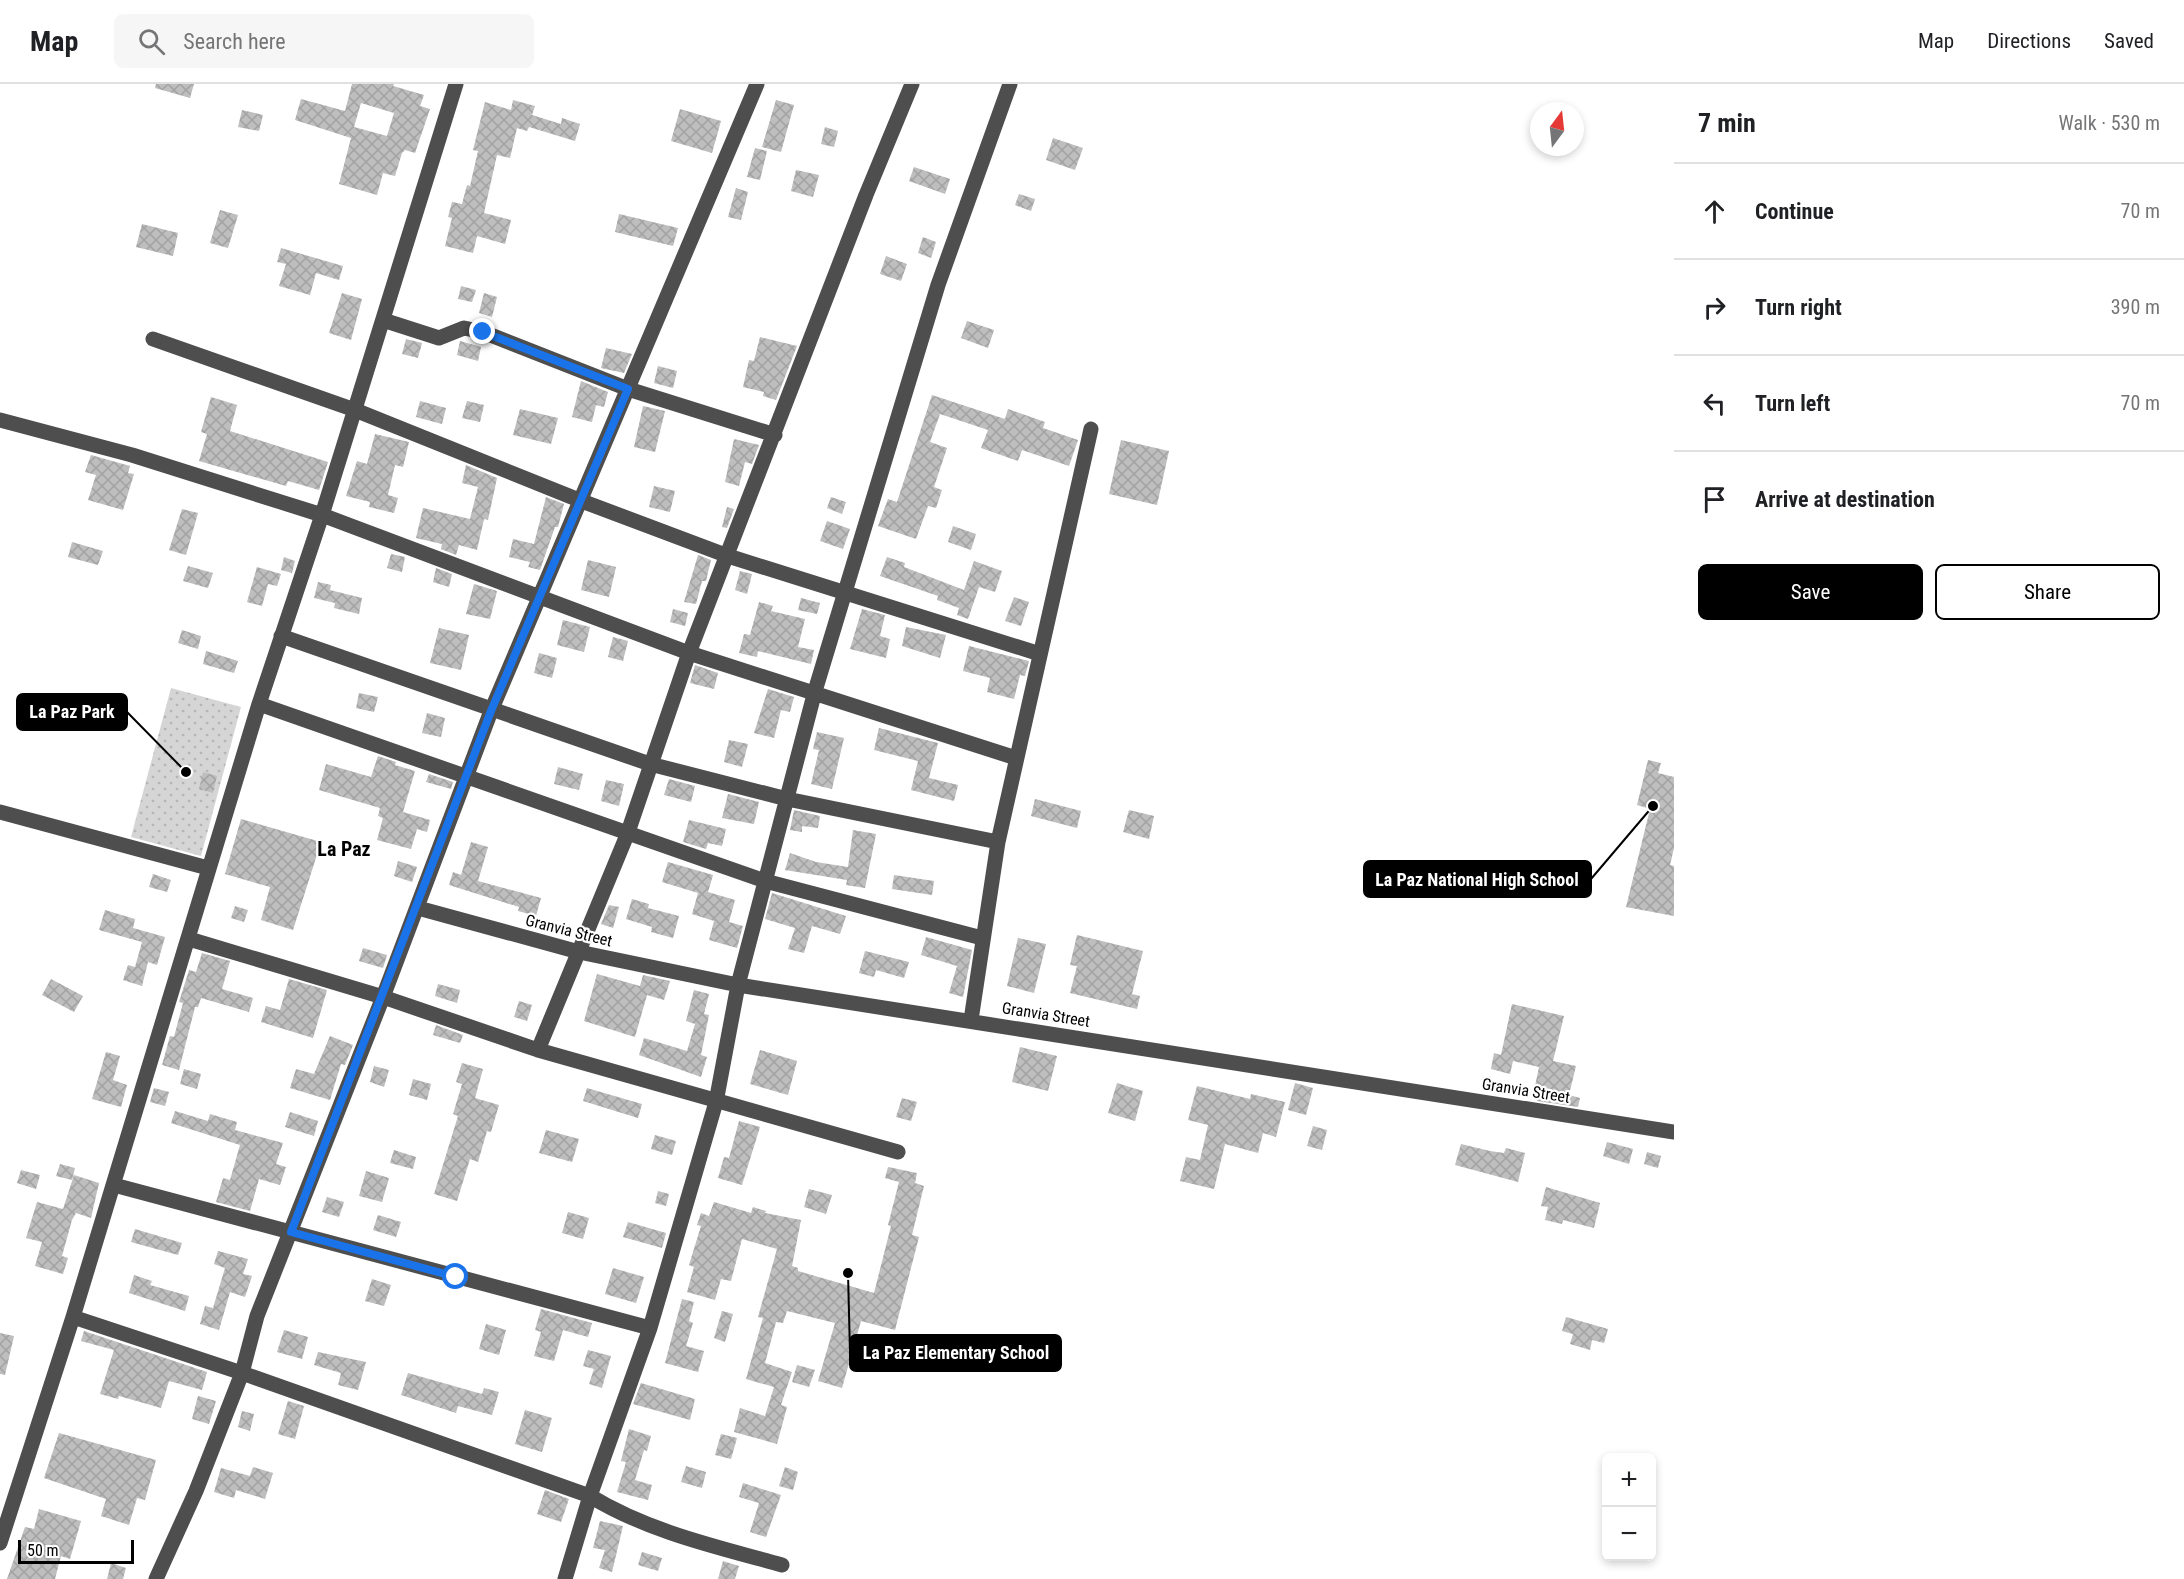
<!DOCTYPE html>
<meta charset="utf-8">
<style>
:root{--surface:#fff;--page:#f6f6f6;--text:#202124;--muted:#757577;--line:#e0e0e0;--accent:#000}
body{margin:0;font-family:"Roboto Condensed",sans-serif;background:var(--page);color:var(--text)}
.controls{position:absolute;right:18px;bottom:18px;display:grid;overflow:hidden;border-radius:9px;box-shadow:0 3px 9px #0003}
.controls button{width:54px;height:54px;display:grid;place-items:center;padding:0;border:0;border-bottom:2px solid var(--line);background:var(--surface);color:var(--text);font:30px sans-serif}
.compass{position:absolute;left:1530px;top:18px;width:54px;height:54px;border-radius:50%;background:var(--surface);box-shadow:0 3px 9px #0003;rotate:15deg}
.scale{position:absolute;left:18px;bottom:15px;width:116px;box-sizing:border-box;padding-left:6px;border:3px solid #000;border-top:0;font-size:16px;line-height:21px;white-space:nowrap;color:#000;-webkit-text-stroke:4px #fff;paint-order:stroke}
.stop{position:absolute;width:18px;height:18px;margin:-14px;border:4px solid #1a73e8;border-radius:50%;background:#fff}
.stop.end{background:#1a73e8;border-color:#fff;box-shadow:0 2px 6px #0008}
.list{margin:0;padding:0;list-style:none}
h2{display:flex;justify-content:space-between;align-items:center;height:78px;margin:0;padding:0 24px;font-size:26px}
h2 small{font-size:20px;font-weight:400;color:var(--muted)}
.list li{display:grid;grid-template-columns:39px 1fr auto;gap:18px;align-items:center;box-sizing:border-box;height:96px;padding:0 24px;border-top:2px solid var(--line)}
.list b{display:block;font-size:22px;white-space:nowrap}
.list em{font-size:20px;font-style:normal;color:var(--muted)}
.actions{display:flex;gap:12px;padding:18px 24px}
.actions a{flex:1;padding:14px 0;border:2px solid var(--accent);border-radius:9px;text-align:center;font-size:21px;color:var(--accent)}
.actions .main{background:var(--accent);color:#fff}
.icon{flex:none;width:33px;height:33px;fill:none;stroke:currentColor;stroke-width:2;stroke-linecap:round;stroke-linejoin:round}
.map{position:relative;flex:none;width:1674px;height:1495px;overflow:hidden}
header{display:flex;align-items:center;gap:36px;box-sizing:border-box;height:84px;padding:0 30px;background:var(--surface);border-bottom:2px solid var(--line)}
header strong{font-size:28px}
nav{display:flex;gap:33px;margin-inline-start:auto;font-size:21px}
.search{width:420px;height:54px;background:var(--page);display:flex;align-items:center;gap:15px;box-sizing:border-box;padding:0 21px;border-radius:9px;color:var(--muted);font-size:22px}
main{display:flex}
aside{flex:1;background:var(--surface)}
.map>svg:first-child{display:block}
.green{fill:url(#green-dots)}
.building{fill:url(#building-cross-hatch);fill-rule:evenodd}
.lines{fill:none;stroke-linecap:round;stroke-linejoin:round}
.minor{stroke:#4e4e4e;stroke-width:15}
.route{stroke:#1a73e8;stroke-width:8}
.labels{text-anchor:middle;stroke-width:4.5;stroke-linejoin:round;paint-order:stroke}
.street-label{font-size:16px;fill:#000;stroke:#fff}
.quarter-label{font-size:20px;font-weight:bold;fill:#000;stroke:#fff}
.leader{fill:none;stroke:#000;stroke-width:2}
.callout-dot{fill:#000;stroke:#fff;stroke-width:2}
.callout{fill:#000;stroke:#000;stroke-width:2}
.callout-label{font-size:18px;text-anchor:middle;font-weight:bold;fill:#fff}
</style>
<header>
<strong>Map</strong>
<div class="search"><svg class="icon" aria-label="search" viewBox="0 0 24 24"><circle cx="10" cy="10" r="6"/><path d="M15 15l6 6"/></svg>Search here</div>
<nav><a>Map</a><a>Directions</a><a>Saved</a></nav>
</header>
<main>
<div class="map">
<svg width="1674" height="1495" viewBox="0 0 1674 1495">
<defs>
<pattern id="green-dots" width="8" height="8" patternUnits="userSpaceOnUse" patternTransform="scale(1.5)"><rect width="8" height="8" fill="#d5d5d5"/><path d="M2 2h.1M6 6h.1" fill="none" stroke="#b5b5b5" stroke-width="1.8" stroke-linecap="round"/></pattern>
<pattern id="building-cross-hatch" width="8" height="8" patternUnits="userSpaceOnUse" patternTransform="scale(1.5)"><rect width="8" height="8" fill="#bebebe"/><path d="M0 0l8 8M0 8l8-8" fill="none" stroke="#a2a2a2"/></pattern>
</defs>
<rect width="100%" height="100%" fill="#fff"/>
<!-- green -->
<path class="green" d="M171,604L241,623L201,772L131,753Z"/>
<!-- building -->
<path class="building" d="M156,0H194L190,14L155,4Z
M352,0H394L393,2L424,11L420,22L430,25L415,69L405,66L402,69L395,92L383,89L377,111L339,100L351,54L295,36L301,15L345,27ZM361,19L394,29L387,52L354,43Z
M513,16L535,22L532,31L561,40L562,34L580,40L575,57L529,43L527,47L517,44L510,74L497,71L484,129L511,136L505,160L477,152L473,169L445,162L452,134L448,133L452,118L462,120L467,101L470,102L478,67L473,66L485,18L511,26Z
M776,16L794,21L781,68L762,63Z
M680,25L721,37L712,69L671,57Z
M242,26L263,31L259,47L238,43Z
M825,43L838,47L834,63L821,60Z
M1053,54L1083,64L1075,86L1046,76Z
M755,64L767,67L760,96L747,93Z
M914,83L950,95L945,110L909,97Z
M796,86L819,91L813,113L791,107Z
M736,104L748,108L741,136L728,133Z
M1019,110L1035,115L1031,127L1015,121Z
M220,126L238,131L228,164L210,159Z
M619,130L678,144L673,162L615,148Z
M142,140L178,149L173,172L136,163Z
M923,153L936,158L931,174L918,169Z
M281,164L343,182L339,196L316,189L310,211L279,202L286,180L277,178Z
M886,172L907,180L901,197L880,190Z
M461,202L476,206L472,218L458,215Z
M342,209L362,215L351,256L329,249Z
M484,209L497,213L492,233L479,229Z
M967,237L994,246L988,264L961,254Z
M760,253L797,262L776,316L763,312L764,308L743,303L749,276L754,277Z
M406,255L422,259L418,274L402,270Z
M460,257L481,263L478,277L457,271Z
M606,264L632,270L624,289L601,284Z
M658,282L677,287L673,304L654,299Z
M581,297L608,308L604,323L596,321L592,338L572,333Z
M932,311L1005,335L1008,325L1045,338L1043,344L1078,356L1069,382L1022,366L1018,377L981,364L988,346L940,330L930,358L947,364L934,403L942,406L936,424L928,422L916,455L878,442L888,415L897,418Z
M211,313L237,321L230,347L328,378L319,406L288,397L286,402L199,377L207,350L201,348Z
M420,317L446,324L442,340L416,333Z
M467,317L484,321L480,338L462,334Z
M643,322L665,327L655,368L634,363Z
M520,325L558,334L551,360L513,351Z
M375,350L409,358L403,383L395,381L388,411L398,414L394,429L369,423L370,418L346,412L357,377L367,380Z
M734,355L759,361L752,380L745,378L739,402L725,398Z
M1121,356L1169,367L1157,421L1109,410Z
M91,371L130,382L128,389L134,390L123,426L88,416L96,391L85,388Z
M466,381L497,394L488,436L484,435L477,466L459,461L456,471L441,465L442,460L416,454L423,424L470,435L478,403L462,399Z
M654,402L675,407L670,428L649,423Z
M546,413L564,420L558,443H555L540,486L528,483L530,478L509,473L513,455L534,460Z
M831,413L846,418L842,430L827,424Z
M727,423L734,425L727,444L722,443Z
M182,425L198,429L186,471L169,466Z
M827,437L850,445L843,465L820,457Z
M953,442L976,450L971,466L948,458Z
M72,458L103,467L98,481L68,473Z
M391,470L405,473L402,488L387,484Z
M698,471L711,476L706,497H702L696,520L684,518Z
M284,473L295,477L292,489L281,486Z
M887,473L905,479L904,483L964,506L974,477L1002,487L995,508L979,503L968,535L957,531L959,524L937,516L938,512L880,492Z
M588,476L616,483L609,513L581,506Z
M188,482L213,489L208,504L183,497Z
M257,483L281,490L277,502L268,500L262,522L247,518Z
M436,484L452,490L449,503L433,498Z
M740,487L752,490L747,510L735,506Z
M318,498L331,501L330,506L362,514L359,530L334,524L335,519L314,514Z
M474,500L497,507L490,535L466,530Z
M1014,513L1029,518L1021,542L1005,537Z
M801,514L820,519L817,530L798,526Z
M759,518L773,522L771,527L805,535L798,563L814,566L811,580L758,567L757,573L739,569L744,550L750,551Z
M673,525L688,529L685,542L670,538Z
M862,525L885,531L880,552L890,555L886,574L850,565Z
M563,536L590,543L584,568L557,561Z
M906,543L946,551L940,574L902,562Z
M439,544L469,551L461,586L430,579Z
M182,546L201,552L198,565L178,559Z
M613,553L628,557L623,577L608,573Z
M969,562L1029,577L1025,592L1020,591L1014,615L987,608L990,594L963,587Z
M206,567L238,577L234,589L203,580Z
M539,569L557,574L552,594L534,589Z
M695,581L718,589L714,605L690,599Z
M768,605L794,613L790,628L781,626L774,654L754,649Z
M359,609L378,613L374,628L356,624Z
M427,629L445,634L441,653L422,649Z
M879,644L938,659L929,694L958,701L954,717L911,706L918,677L874,666Z
M817,648L844,654L832,705L811,700L819,666L813,665Z
M729,656L748,660L742,683L724,678Z
M378,672L396,678L395,681L415,687L403,728L430,736L427,748L417,745L411,765L377,756L383,734L378,732L380,724L319,706L326,680L371,693Z
M1648,676L1661,679L1658,689L1674,693V764L1670,781L1674,782V832L1626,823L1650,725L1637,721Z
M558,683L583,690L579,706L554,700Z
M203,688L217,692L213,709L199,705Z
M429,690L453,698L451,705L426,698Z
M669,695L695,702L691,718L664,711Z
M606,696L624,700L619,722L601,717Z
M728,710L759,718L754,740L722,734Z
M1035,715L1081,727L1077,744L1031,732Z
M794,726L820,732L818,744L802,742V748L790,746Z
M1129,726L1154,732L1149,755L1123,748Z
M241,735L321,758L293,846L261,836L270,803L225,790Z
M689,736L726,745L722,762L708,759L706,765L683,758Z
M853,746L876,750L865,804L846,801L847,796L785,786L790,769L816,778L848,783Z
M471,758L488,763L478,797L541,814L536,832L518,827L519,823L449,801L453,788L461,791Z
M398,777L417,783L412,798L394,792Z
M668,778L713,791L708,808L735,816L729,838L743,842L737,864L709,856L714,837L692,830L698,809L662,798Z
M153,790L171,796L167,808L149,803Z
M894,791L934,797L932,811L892,805Z
M772,809L846,832L840,850L812,842L804,869L788,865L795,844L765,835Z
M632,815L649,820L648,824L679,832L673,854L651,848L652,843L626,835Z
M609,821L619,823L613,844L601,840Z
M235,822L248,826L244,838L231,834Z
M105,826L135,835L133,844L165,853L157,881L148,878L142,902L123,896L128,881L135,883L142,858L99,846Z
M1077,851L1143,867L1132,910L1140,912L1137,925L1070,909L1077,882L1070,881Z
M926,853L972,866L963,913L949,909L957,882L921,871Z
M1018,854L1046,860L1034,909L1007,902Z
M363,864L387,871L383,884L359,877Z
M865,867L909,878L904,894L876,886L874,893L859,889Z
M202,869L230,877L222,905L253,914L249,928L201,914L198,923H195L179,986L162,981L170,952L174,953L183,919L179,918L189,886L196,888Z
M597,890L640,902L643,891L670,897L664,916L647,911L635,953L584,937Z
M51,895L83,912L74,928L42,911Z
M289,895L327,906L313,954L261,938L266,922L280,926Z
M438,900L460,906L457,919L435,912Z
M694,906L709,910L704,930L709,931L701,971L707,973L701,993L639,971L644,954L687,967L695,940L686,937Z
M519,917L532,921L527,937L514,933Z
M1512,920L1564,932L1553,977L1576,982L1569,1011L1580,1014L1578,1023L1537,1017L1540,1003L1535,1002L1539,983L1513,977L1510,990L1491,985L1494,969L1501,971Z
M436,941L463,951L460,959L433,951Z
M330,952L353,961L345,981L341,980L330,1016L290,1004L296,985L314,990Z
M1020,963L1057,972L1048,1007L1012,998Z
M760,966L797,977L788,1011L750,1000Z
M106,968L120,972L113,996L127,1001L121,1023L92,1015Z
M462,979L483,985L475,1014L499,1021L491,1048L487,1047L478,1078L470,1075L457,1117L434,1110L458,1032L453,1030L462,1000L456,998Z
M374,982L389,986L384,1003L370,998Z
M184,985L201,990L197,1005L180,1000Z
M413,995L431,1000L427,1016L409,1011Z
M1117,999L1143,1007L1135,1037L1108,1029Z
M1295,999L1313,1004L1306,1031L1288,1026Z
M1197,1002L1250,1015L1251,1010L1285,1018L1276,1053L1263,1049L1258,1069L1225,1060L1214,1105L1180,1097L1186,1073L1200,1076L1208,1041L1188,1036Z
M154,1004L169,1008L165,1022L150,1018Z
M587,1004L642,1020L638,1034L583,1017Z
M902,1014L917,1018L911,1037L896,1033Z
M175,1027L208,1037L210,1030L237,1038L235,1046L283,1059L276,1080L286,1083L280,1101L259,1095L250,1127L216,1118L223,1094L230,1096L240,1061L171,1039Z
M290,1028L318,1037L314,1052L285,1043Z
M739,1037L760,1043L742,1101L718,1094L724,1073L729,1074Z
M1313,1042L1327,1046L1322,1066L1307,1062Z
M546,1046L579,1055L572,1078L539,1069Z
M655,1051L676,1057L672,1071L651,1065Z
M1607,1058L1633,1065L1629,1080L1603,1072Z
M1461,1060L1490,1067L1504,1069L1506,1064L1525,1069L1518,1098L1455,1081Z
M394,1066L416,1073L413,1085L390,1079Z
M1647,1068L1661,1072L1658,1084L1644,1080Z
M60,1080L75,1084L72,1096L56,1092Z
M888,1083L917,1089L915,1099L924,1102L912,1151L919,1153L895,1246L861,1237L842,1304L818,1297L835,1239L787,1227L783,1239L776,1238L765,1279L792,1288L781,1321L787,1323L777,1360L734,1348L740,1324L765,1332L774,1303L746,1295L763,1234L758,1233L777,1165L742,1155L731,1197L721,1195L715,1216L687,1208L694,1183L689,1181L701,1142L697,1141L701,1129L709,1132L714,1118L751,1129L753,1123L766,1127L765,1129L801,1136L792,1182L798,1184V1187L874,1209L891,1142L888,1141L899,1098L885,1094Z
M21,1086L40,1091L36,1105L17,1099Z
M366,1087L389,1094L382,1118L359,1112Z
M74,1091L99,1099L91,1134L76,1129L72,1136L62,1172L68,1174L63,1190L35,1182L42,1158L26,1154L37,1118L63,1125Z
M1546,1103L1600,1119L1594,1144L1563,1136L1562,1140L1545,1136L1548,1123L1541,1122Z
M809,1105L832,1111L826,1130L804,1123Z
M658,1107L669,1110L666,1122L655,1119Z
M327,1113L344,1118L339,1133L322,1128Z
M568,1128L589,1134L583,1155L562,1149Z
M378,1131L401,1138L396,1153L373,1146Z
M628,1138L666,1149L662,1164L623,1153Z
M135,1145L182,1159L178,1171L131,1158Z
M218,1167L248,1175L243,1190L252,1192L245,1213L230,1208L219,1246L200,1240L205,1222L213,1224L225,1184L214,1180Z
M613,1184L644,1193L636,1219L605,1210Z
M134,1191L152,1197L150,1201L189,1212L185,1227L129,1209Z
M372,1195L391,1201L384,1222L365,1217Z
M682,1215L694,1218L689,1237L693,1239L686,1262L704,1267L698,1288L665,1279Z
M541,1225L592,1239L588,1253L563,1246L554,1277L534,1272L541,1248L535,1246Z
M722,1227L733,1230L725,1258L714,1254Z
M1566,1233L1608,1245L1604,1259L1592,1256L1590,1266L1570,1260L1573,1250L1562,1247Z
M486,1240L506,1246L499,1271L479,1265Z
M284,1246L308,1253L302,1275L277,1268Z
M84,1247L207,1288L202,1306L169,1297L161,1324L119,1312L118,1315L100,1310L114,1266L81,1257Z
M0,1249L14,1252L5,1291L0,1290Z
M588,1266L611,1272L602,1304L589,1300L594,1285L583,1282Z
M318,1268L366,1278L358,1306L338,1301L341,1289L314,1281Z
M797,1281L815,1286L809,1303L792,1298Z
M408,1289L482,1310L484,1304L499,1308L492,1331L458,1322L456,1329L401,1311Z
M641,1299L695,1315L690,1336L633,1320Z
M198,1312L216,1317L209,1340L192,1335Z
M288,1317L304,1322L295,1355L278,1350Z
M525,1326L552,1334L542,1368L515,1360Z
M242,1327L254,1330L250,1347L238,1343Z
M629,1345L651,1352L647,1367L644,1366L635,1396L652,1401L648,1416L617,1408L626,1378L621,1377Z
M59,1349L156,1376L145,1416L137,1414L129,1441L101,1432L106,1415L44,1394Z
M721,1350L737,1354L731,1375L715,1371Z
M686,1382L706,1388L702,1404L681,1398Z
M253,1383L273,1389L265,1415L236,1406L234,1414L214,1408L221,1384L250,1392Z
M785,1383L798,1388L793,1406L779,1402Z
M743,1399L781,1411L766,1453L750,1448L759,1419L739,1413Z
M545,1406L569,1415L561,1438L537,1430Z
M39,1425L81,1437L70,1475L61,1472L55,1495H7L25,1443L34,1445Z
M600,1437L623,1442L612,1488L599,1484L605,1466L593,1464Z
M642,1468L662,1474L658,1487L638,1481Z
M723,1477L739,1482L735,1495H718Z
M111,1479L126,1484L123,1495H107Z"/>
<g class="lines">
<!-- minor -->
<path class="minor" d="M383,236L439,254L464,244L483,248L628,305L775,351
M153,255L355,326L579,416L728,472L1040,570
M0,336L132,371L322,431L689,569L1016,674
M281,552L650,680L787,715L998,758
M259,620L765,797L982,854
M0,728L208,784
M418,824L579,868L738,901L1674,1048
M189,855L383,913L538,966L898,1068
M971,936L998,758L1091,345
M538,966L627,751L689,569L866,111L912,0
M114,1101L650,1244
M73,1233L242,1289L590,1412C649,1448 717,1463 782,1481
M0,1459L73,1233L259,620L322,431L456,0
M156,1495L196,1407L242,1289L257,1232L383,913L491,627L757,0
M565,1495L590,1412L650,1244L716,1018L738,901L815,607L938,201L1010,0"/>
</g>
<g class="lines">
<!-- route -->
<path class="route" d="M456,1193L291,1148L491,627L628,305L483,248"/>
</g>
<g class="labels">
<!-- street labels -->
<g class="street-label">
<text transform="translate(569 846) rotate(14)" y="6">Granvia Street</text>
<text transform="translate(1046 930) rotate(9)" y="6">Granvia Street</text>
<text transform="translate(1526 1006) rotate(9)" y="6">Granvia Street</text>
</g>
<!-- quarter labels -->
<g class="quarter-label">
<text x="344" y="772">La Paz</text>
</g>
</g>
<!-- callouts -->
<path class="leader" d="M186 688L127 628M1653 722L1591 795M848 1189L850 1269"/>
<g class="callout-dot">
<circle cx="186" cy="688" r="6"/>
<circle cx="1653" cy="722" r="6"/>
<circle cx="848" cy="1189" r="6"/>
</g>
<g class="callout">
<rect x="17" y="610" width="110" height="36" rx="6"/>
<rect x="1364" y="777" width="227" height="36" rx="6"/>
<rect x="850" y="1251" width="211" height="36" rx="6"/>
</g>
<g class="callout-label">
<text x="72" y="634">La Paz Park</text>
<text x="1477" y="802">La Paz National High School</text>
<text x="956" y="1275">La Paz Elementary School</text>
</g>
</svg>
<div class="controls">
<button>+</button>
<button>−</button>
</div>
<svg class="compass" viewBox="-18 -18 36 36"><path d="M0-13l5 13h-10z" fill="#e53935"/><path d="M0 13l5-13h-10z" fill="#757577"/></svg>
<div class="scale">50 m</div>
<div class="stop" style="left:456px;top:1193px"></div>
<div class="stop end" style="left:483px;top:248px"></div>
</div>
<aside>
<h2>7 min<small>Walk · 530 m</small></h2>
<ul class="list">
<li><svg class="icon" aria-label="ahead" viewBox="0 0 24 24"><path d="M12 20V5M6 11l6-6 6 6"/></svg><div><b>Continue</b></div><em>70 m</em></li>
<li><svg class="icon" aria-label="right" viewBox="0 0 24 24"><path d="M7 20v-9h11M14 6l5 5-5 5"/></svg><div><b>Turn right</b></div><em>390 m</em></li>
<li><svg class="icon" aria-label="left" viewBox="0 0 24 24"><path d="M17 20v-9H6M10 6l-5 5 5 5"/></svg><div><b>Turn left</b></div><em>70 m</em></li>
<li><svg class="icon" aria-label="arrive" viewBox="0 0 24 24"><path d="M6 21V4h12l-3 4 3 4H6"/></svg><div><b>Arrive at destination</b></div></li>
</ul>
<div class="actions"><a class="main">Save</a><a>Share</a></div>
</aside>
</main>
